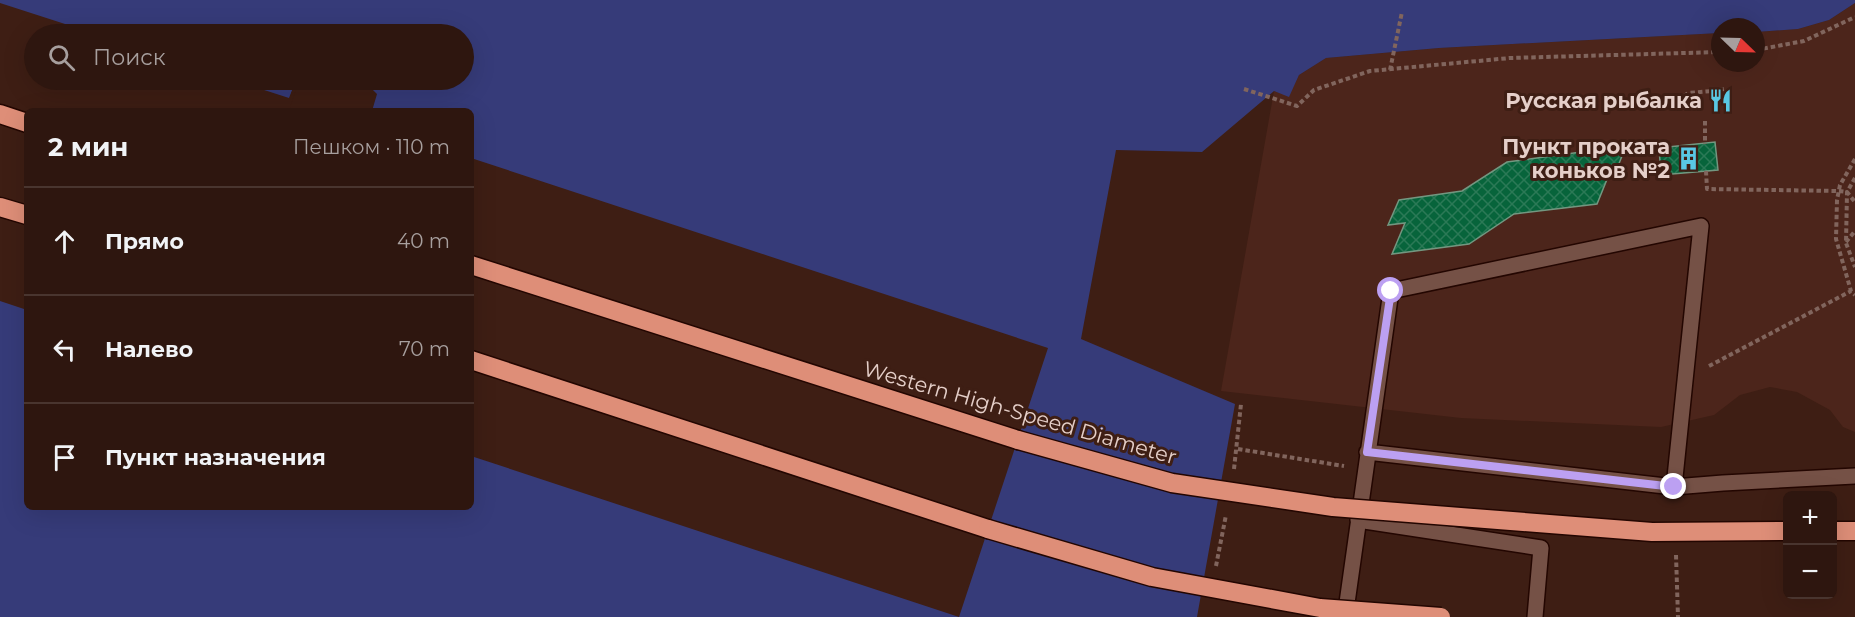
<!DOCTYPE html>
<html lang="ru">
<meta charset="utf-8">
<style>
:root{--surface:#2e160f;--page:#361f18;--text:#f1f3f6;--muted:#a79f9e;--line:#49352f}
body{margin:0;font-family:Montserrat,sans-serif;background:var(--page);color:var(--text)}
.controls{position:absolute;right:18px;bottom:18px;display:grid;overflow:hidden;border-radius:9px;box-shadow:0 6px 24px #0002}
.controls button{width:54px;height:54px;display:grid;place-items:center;padding:0;border:0;border-bottom:2px solid var(--line);background:var(--surface);color:var(--text);font:30px sans-serif}
.compass{position:absolute;left:1711px;top:18px;width:54px;height:54px;border-radius:50%;background:var(--surface);box-shadow:0 6px 24px #0002;rotate:113deg}
.stop{position:absolute;width:18px;height:18px;margin:-14px;border:4px solid #bca0f2;border-radius:50%;background:#fff}
.stop.end{background:#bca0f2;border-color:#fff;box-shadow:0 2px 6px #0008}
.list{margin:0;padding:0;list-style:none}
h2{display:flex;justify-content:space-between;align-items:center;height:78px;margin:0;padding:0 24px;font-size:26px}
h2 small{font-size:20px;font-weight:400;color:var(--muted)}
.list li{display:grid;grid-template-columns:39px 1fr auto;gap:18px;align-items:center;box-sizing:border-box;height:108px;padding:0 24px;border-top:2px solid var(--line)}
.list b{display:block;font-size:22px;white-space:nowrap}
.list em{font-size:20px;font-style:normal;color:var(--muted)}
.icon{flex:none;width:33px;height:33px;fill:none;stroke:currentColor;stroke-width:2;stroke-linecap:round;stroke-linejoin:round}
.map{position:relative;flex:none;width:1855px;height:617px;overflow:hidden}
.search{position:absolute;background:var(--surface);box-shadow:0 6px 24px #0002;left:24px;top:24px;width:450px;height:66px;display:flex;align-items:center;gap:15px;box-sizing:border-box;padding:0 21px;border-radius:33px;color:var(--muted);font-size:22px}
.panel{position:absolute;background:var(--surface);box-shadow:0 6px 24px #0002;left:24px;top:108px;width:450px;height:402px;border-radius:9px}
.map>svg:first-child{display:block}
.built{fill:#4c251b}
.water{fill:#363b79;fill-rule:evenodd}
.pier{fill:#3e1e14}
.building{fill:url(#building-cross-hatch);stroke:#739780;stroke-width:1.5}
.lines{fill:none;stroke-linecap:round;stroke-linejoin:round}
.service-casing{stroke:#230601;stroke-width:18}
.motorway-casing{stroke:#230601;stroke-width:21}
.path{stroke:#81655d;stroke-width:4;stroke-dasharray:4.5 3;stroke-linecap:butt}
.service{stroke:#755146;stroke-width:15}
.motorway{stroke:#de8e78;stroke-width:18}
.motorway-bridge-casing{stroke:#230601;stroke-width:21;stroke-linecap:butt}
.motorway-bridge{stroke:#de8e78;stroke-width:18}
.route{stroke:#bca0f2;stroke-width:8}
.labels{text-anchor:middle;stroke-width:6;stroke-linejoin:round;paint-order:stroke}
.poi-label{font-size:21px;font-weight:bold;fill:#e5cfc9;stroke:#3e1e14;text-anchor:end}
.street-label{font-size:21px;fill:#e5cfc9;stroke:#3e1e14}
</style>
<div class="map">
<svg width="1855" height="617" viewBox="0 0 1855 617">
<defs>
<pattern id="building-cross-hatch" width="8" height="8" patternUnits="userSpaceOnUse" patternTransform="scale(1.5)"><rect width="8" height="8" fill="#07643b"/><path d="M0 0l8 8M0 8l8-8" fill="none" stroke="#2b7956"/></pattern>
</defs>
<rect width="100%" height="100%" fill="#3e1e14"/>
<!-- built -->
<path class="built" d="M1855,3V432L1843,427L1830,410L1797,392L1770,387L1740,395L1714,415L1661,427L1461,418L1221,391L1274,91L1289,96L1299,75L1326,58L1439,48L1720,33V63H1756V32L1798,29L1829,20Z"/>
<!-- water -->
<path class="water" d="M0,0H1855V3L1829,20L1798,29L1756,32V27H1720V33L1439,48L1326,58L1299,75L1289,97L1274,91L1202,152L1116,150L1081,339L1235,404L1197,617H0ZM34,34H464V80H363L377,94L372,111H471V507H27V111H285L296,80H34Z"/>
<!-- pier -->
<path class="pier" d="M0,3L96,34H34V80H233L289,98L296,80H299L289,111H27V310L0,301Z
M471,158L1048,348L959,617L471,456Z"/>
<!-- building -->
<path class="building" d="M1715,142L1718,170L1661,175L1659,148Z
M1626,146L1616,171L1610,172L1597,204L1514,214L1469,244L1392,254L1405,223L1388,225L1399,200L1462,191L1507,162Z"/>
<g class="lines">
<defs>
<path id="service" d="M1367,452L1674,487L1723,483L1855,476
M1358,520L1541,548L1535,617
M1345,617L1391,291L1701,226L1674,487"/>
<path id="motorway" d="M0,114L27,123
M0,207L27,215
M471,265L1018,440
M471,360L988,529
M1832,531H1855"/>
</defs>
<!-- service casing -->
<use href="#service" class="service-casing"/>
<!-- motorway casing -->
<use href="#motorway" class="motorway-casing"/>
<!-- path -->
<path class="path" d="M1756,50L1804,41L1855,17
M1390,70L1402,12
M1244,89L1297,106L1314,90L1370,71L1510,58L1720,52
M1712,91L1724,89
M1682,103L1683,97L1688,93L1712,91L1719,101
M1705,121V144
M1855,159L1840,185L1837,200L1836,239L1851,291L1855,295
M1706,171L1707,189L1839,191L1847,192L1855,202
M1855,178L1847,192L1846,243L1855,267
M1846,242L1855,231
M1709,366L1851,291
M1238,449L1344,466
M1234,469L1241,404
M1676,555L1678,617
M1216,566L1226,515"/>
<!-- service -->
<use href="#service" class="service"/>
<!-- motorway -->
<use href="#motorway" class="motorway"/>
<defs>
<path id="motorway-bridge" d="M1018,440L1172,483L1333,507L1652,532L1788,531
M988,529L1152,577L1320,608L1441,617"/>
</defs>
<!-- motorway-bridge casing -->
<use href="#motorway-bridge" class="motorway-bridge-casing"/>
<!-- motorway-bridge -->
<use href="#motorway-bridge" class="motorway-bridge"/>
</g>
<g class="lines">
<!-- route -->
<path class="route" d="M1391,291L1367,452L1674,487"/>
</g>
<!-- icons -->
<defs>
<symbol id="restaurant-bare" viewBox="-9 -9 18 18"><path d="M-5-6h1v4h1v-4h1v4h1v-4h1v5L-1.5 .5V6h-2V.5L-5-1ZM5-6V6H3V1.5H1.5Q1.5-4 5-6Z" fill="#59c8e4" stroke="#3e1e14" stroke-width="2.5" paint-order="stroke"/></symbol>
<symbol id="building-bare" viewBox="-9 -9 18 18"><path d="M-4-6H4V6H1V3H-1V6H-4ZM-2.5-4.3h1.7v1.8h-1.7ZM.8-4.3h1.7v1.8H.8ZM-2.5-1h1.7V.8h-1.7ZM.8-1h1.7V.8H.8Z" fill="#59c8e4" stroke="#3e1e14" stroke-width="2.5" paint-order="stroke"/></symbol>
</defs>
<g fill-rule="evenodd">
<use href="#restaurant-bare" x="1704" y="84" width="33" height="33"/>
<use href="#building-bare" x="1672" y="142" width="33" height="33"/>
</g>
<g class="labels">
<!-- poi labels -->
<g class="poi-label">
<text x="1702" y="108">Русская рыбалка</text>
<text x="1670" y="154">Пункт проката<tspan x="1670" dy="24">коньков №2</tspan></text>
</g>
<!-- street labels -->
<g class="street-label">
<text transform="translate(1020 413) rotate(16)" y="7">Western High-Speed Diameter</text>
</g>
</g>
</svg>
<div class="controls">
<button>+</button>
<button>−</button>
</div>
<svg class="compass" viewBox="-18 -18 36 36"><path d="M0-13l5 13h-10z" fill="#e53935"/><path d="M0 13l5-13h-10z" fill="#a79f9e"/></svg>
<div class="stop" style="left:1391px;top:291px"></div>
<div class="stop end" style="left:1674px;top:487px"></div>
<div class="search"><svg class="icon" aria-label="search" viewBox="0 0 24 24"><circle cx="10" cy="10" r="6"/><path d="M15 15l6 6"/></svg>Поиск</div>
<section class="panel">
<h2>2 мин<small>Пешком · 110 m</small></h2>
<ul class="list">
<li><svg class="icon" aria-label="ahead" viewBox="0 0 24 24"><path d="M12 20V5M6 11l6-6 6 6"/></svg><div><b>Прямо</b></div><em>40 m</em></li>
<li><svg class="icon" aria-label="left" viewBox="0 0 24 24"><path d="M17 20v-9H6M10 6l-5 5 5 5"/></svg><div><b>Налево</b></div><em>70 m</em></li>
<li><svg class="icon" aria-label="arrive" viewBox="0 0 24 24"><path d="M6 21V4h12l-3 4 3 4H6"/></svg><div><b>Пункт назначения</b></div></li>
</ul>
</section>
</div>
